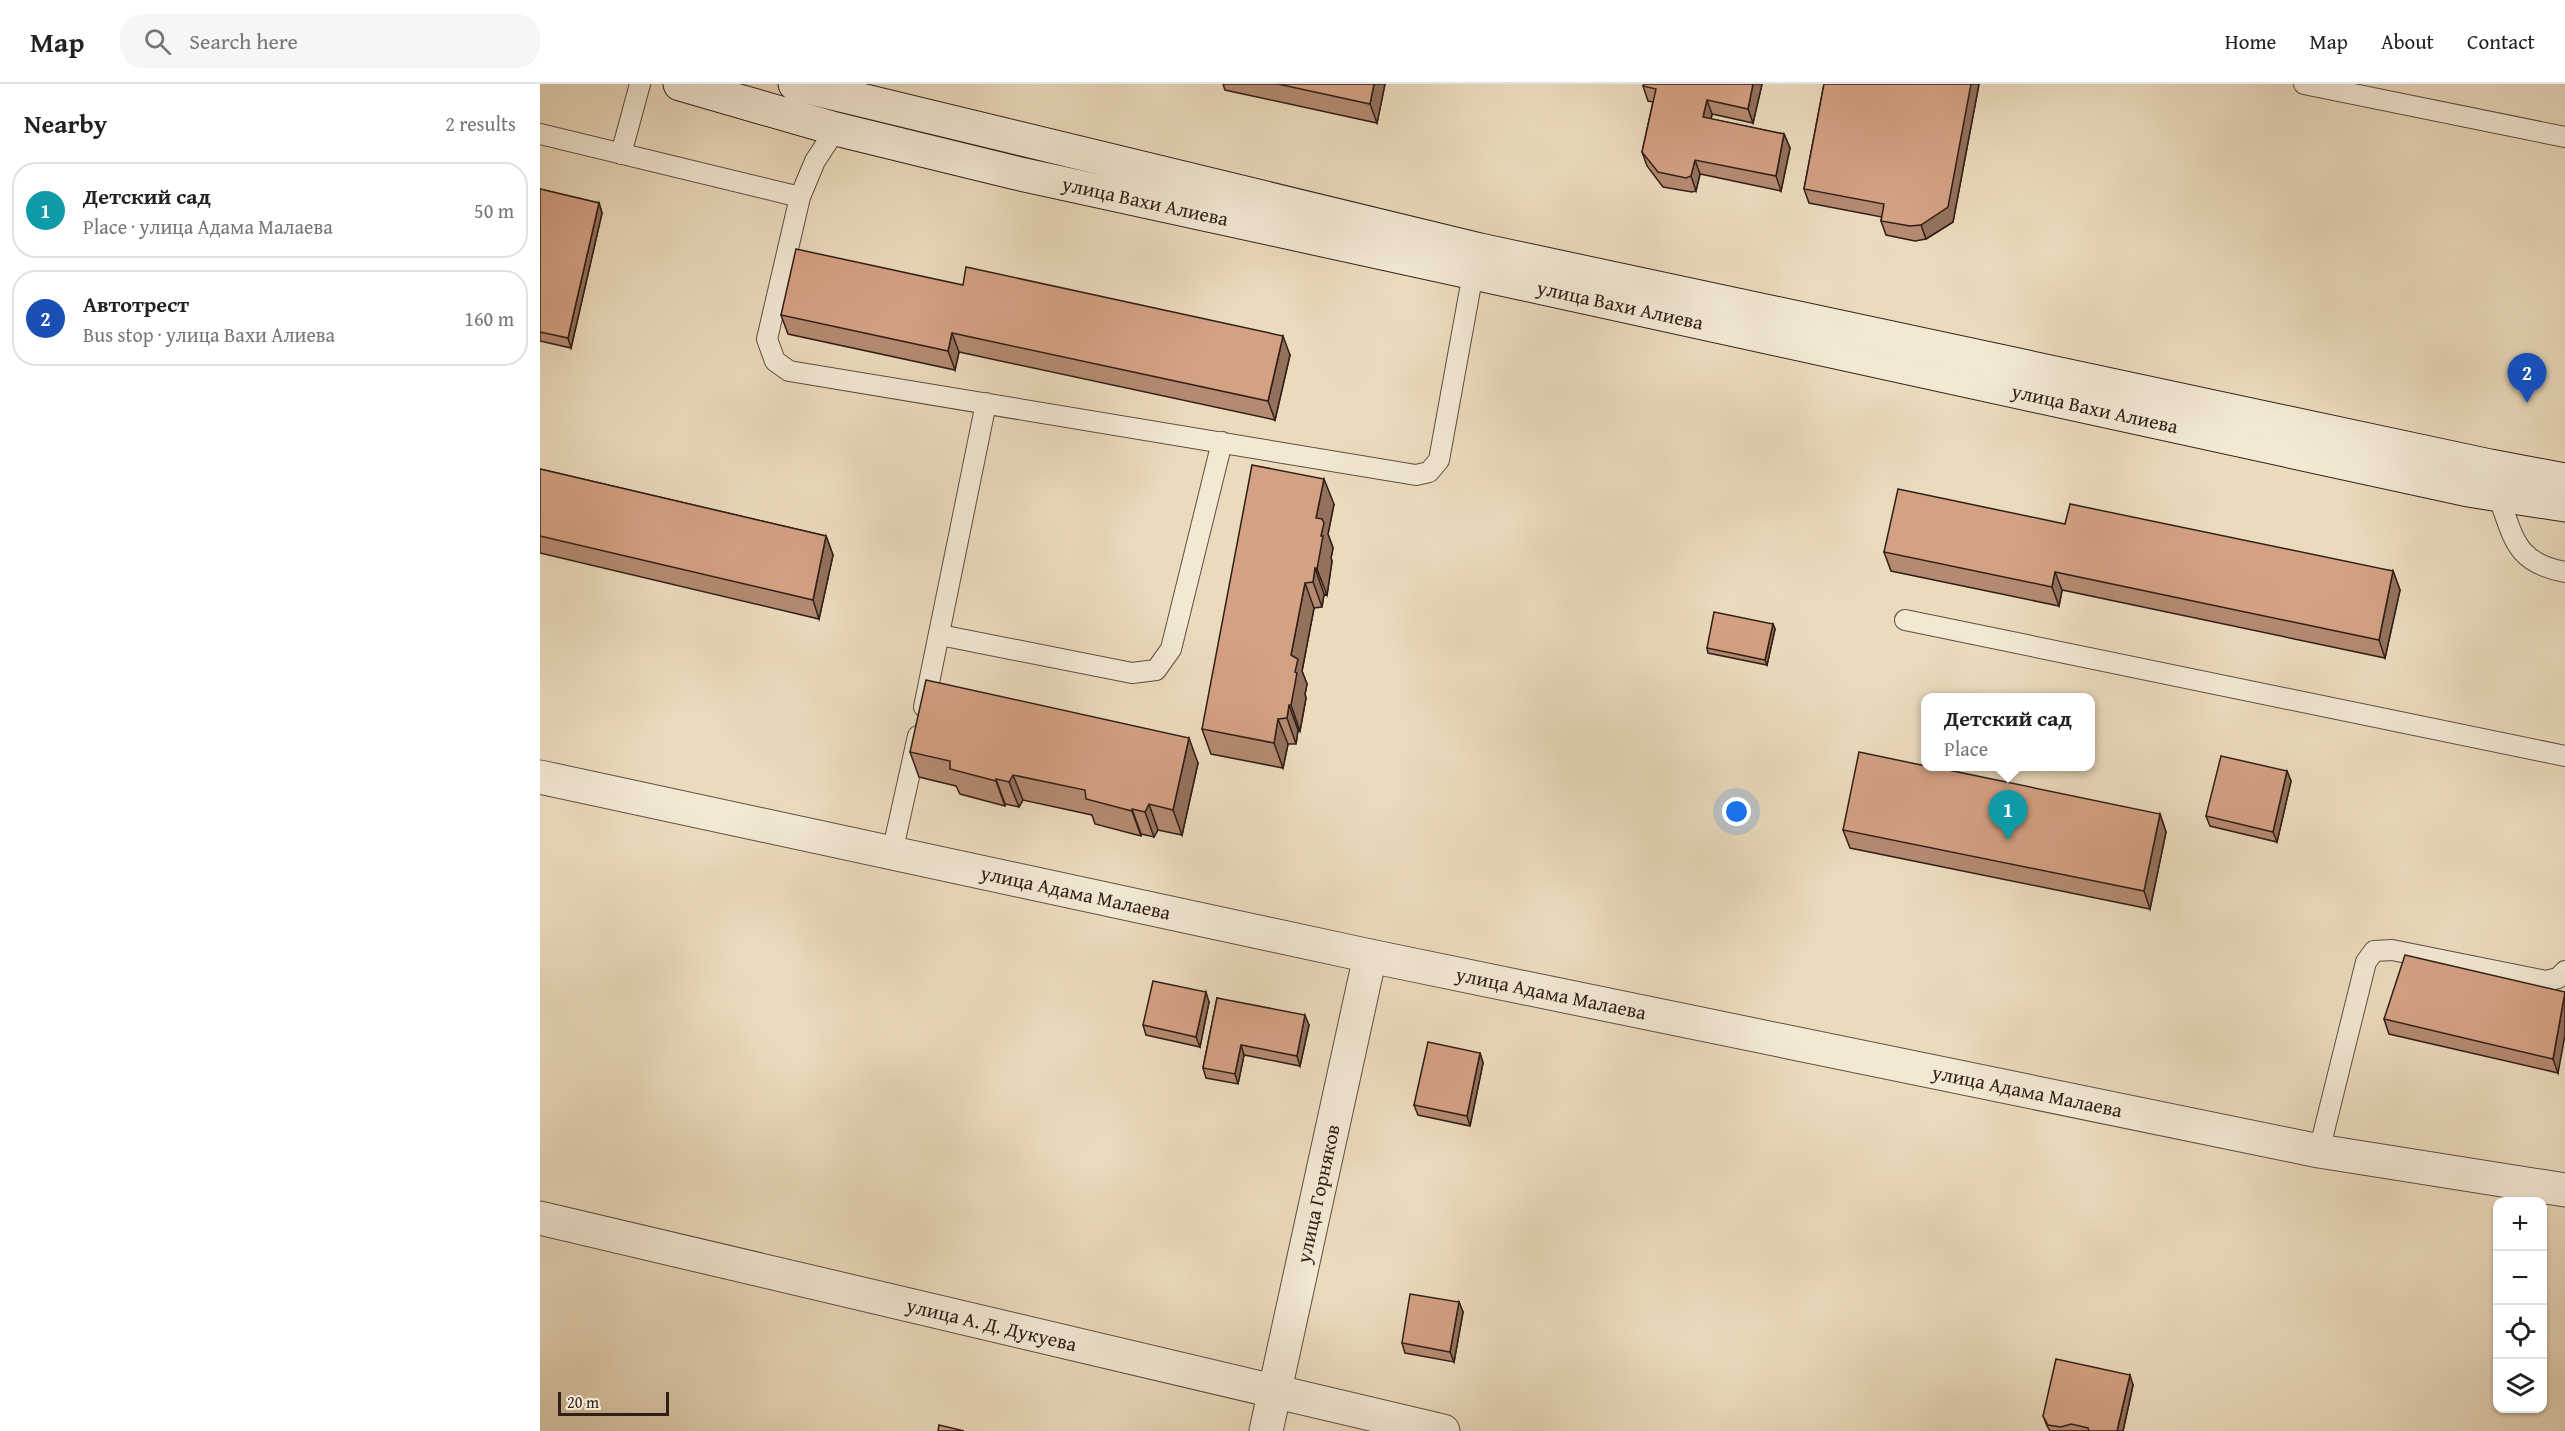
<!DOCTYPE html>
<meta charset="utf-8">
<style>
:root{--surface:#fff;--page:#f6f6f6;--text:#222;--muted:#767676;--line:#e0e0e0;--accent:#8f2418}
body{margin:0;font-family:"Gentium Book Plus",serif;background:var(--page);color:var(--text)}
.controls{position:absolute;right:18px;bottom:18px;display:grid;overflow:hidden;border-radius:12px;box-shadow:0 2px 4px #0004}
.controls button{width:54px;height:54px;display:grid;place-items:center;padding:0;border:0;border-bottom:2px solid var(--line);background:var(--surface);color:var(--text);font:30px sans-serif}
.scale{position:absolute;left:18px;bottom:15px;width:111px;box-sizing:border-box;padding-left:6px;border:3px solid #301f18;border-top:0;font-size:16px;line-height:21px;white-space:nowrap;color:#301f18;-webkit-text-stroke:4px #f2e8d4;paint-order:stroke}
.you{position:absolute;left:1197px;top:728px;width:21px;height:21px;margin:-15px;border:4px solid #fff;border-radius:50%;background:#1a73e8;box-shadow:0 0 0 9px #1a73e833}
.badge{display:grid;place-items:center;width:39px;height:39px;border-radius:50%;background:var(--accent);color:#fff;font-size:20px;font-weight:700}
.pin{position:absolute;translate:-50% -50px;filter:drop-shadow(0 2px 3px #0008)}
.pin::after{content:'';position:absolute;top:32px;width:21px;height:18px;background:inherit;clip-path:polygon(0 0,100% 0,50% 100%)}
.popup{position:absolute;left:1381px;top:609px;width:174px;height:78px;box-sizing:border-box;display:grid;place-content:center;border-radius:12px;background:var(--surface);filter:drop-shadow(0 2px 4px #0005);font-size:20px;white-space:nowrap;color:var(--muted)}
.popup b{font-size:22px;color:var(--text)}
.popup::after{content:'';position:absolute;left:50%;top:100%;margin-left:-12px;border:12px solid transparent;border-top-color:var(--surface)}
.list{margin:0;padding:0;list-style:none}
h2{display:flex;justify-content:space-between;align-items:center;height:78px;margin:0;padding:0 24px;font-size:26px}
h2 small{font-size:20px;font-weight:400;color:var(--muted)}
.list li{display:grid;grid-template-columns:39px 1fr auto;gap:18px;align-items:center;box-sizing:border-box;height:96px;margin:0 12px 12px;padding:0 12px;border:2px solid var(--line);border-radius:24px}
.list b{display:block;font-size:22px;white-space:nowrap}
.list p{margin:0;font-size:20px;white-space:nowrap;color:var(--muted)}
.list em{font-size:20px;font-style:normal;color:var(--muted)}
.icon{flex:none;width:33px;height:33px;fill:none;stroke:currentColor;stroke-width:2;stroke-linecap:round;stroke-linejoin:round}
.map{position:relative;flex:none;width:2025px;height:1347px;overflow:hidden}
header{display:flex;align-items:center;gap:36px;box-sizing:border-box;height:84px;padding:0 30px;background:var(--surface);border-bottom:2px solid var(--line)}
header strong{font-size:28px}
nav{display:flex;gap:33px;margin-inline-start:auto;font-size:21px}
.search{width:420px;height:54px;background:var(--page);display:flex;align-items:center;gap:15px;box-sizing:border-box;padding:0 21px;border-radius:24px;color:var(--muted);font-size:22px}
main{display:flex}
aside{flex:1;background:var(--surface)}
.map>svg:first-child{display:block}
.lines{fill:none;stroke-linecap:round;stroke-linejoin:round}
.lane-casing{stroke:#5f4e41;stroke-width:22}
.street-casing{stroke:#5f4e41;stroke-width:35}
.secondary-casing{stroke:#301f18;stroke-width:35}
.lane{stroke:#f2e8d4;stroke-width:20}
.street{stroke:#f2e8d4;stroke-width:33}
.secondary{stroke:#f2e8d4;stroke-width:33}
.wall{fill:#b68a71;stroke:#301f18;stroke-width:1.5}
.shaded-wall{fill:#94715c;stroke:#301f18;stroke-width:1.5}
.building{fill:#d4a183;stroke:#301f18;stroke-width:1.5}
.labels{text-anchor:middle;stroke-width:5;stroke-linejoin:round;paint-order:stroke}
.street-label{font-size:20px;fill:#301f18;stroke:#f2e8d4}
</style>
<header>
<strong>Map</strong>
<div class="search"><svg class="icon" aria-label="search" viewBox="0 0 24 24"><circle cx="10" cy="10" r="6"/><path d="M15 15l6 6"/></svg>Search here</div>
<nav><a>Home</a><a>Map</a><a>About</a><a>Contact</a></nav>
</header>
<main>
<aside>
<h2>Nearby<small>2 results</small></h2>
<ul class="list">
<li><span class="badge" style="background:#0f9aa8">1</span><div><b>Детский сад</b><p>Place · улица Адама Малаева</p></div><em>50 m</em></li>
<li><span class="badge" style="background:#1a4fb4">2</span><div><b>Автотрест</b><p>Bus stop · улица Вахи Алиева</p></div><em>160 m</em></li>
</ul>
</aside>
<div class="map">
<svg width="2025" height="1347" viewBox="0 0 2025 1347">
<rect width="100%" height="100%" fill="#ebdbbd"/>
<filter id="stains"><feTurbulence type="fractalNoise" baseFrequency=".00333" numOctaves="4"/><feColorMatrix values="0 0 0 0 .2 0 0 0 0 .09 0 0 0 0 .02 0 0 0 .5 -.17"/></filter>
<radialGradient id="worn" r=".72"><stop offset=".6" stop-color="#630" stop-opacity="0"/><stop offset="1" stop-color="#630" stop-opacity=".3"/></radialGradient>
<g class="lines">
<defs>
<path id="lane" d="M1764,0L2025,53
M296,45L275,77L260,113L227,255L235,277L249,287L876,391L889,388L899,376L933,189
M0,50L260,113
M81,70L100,0
M1959,414C1974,455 1976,479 2025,488
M1365,536L2025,672
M400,551L592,589L616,586L631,565L682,358
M384,623L446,319
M352,769L378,652
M1779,1067L1826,878L1834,867L1852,866L2006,897L2018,894L2025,887"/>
<g id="street">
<path id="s1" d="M0,693L830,872L1779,1067L2025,1106"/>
<path id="s2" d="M0,1134L903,1347"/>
<path id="s3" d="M726,1347L830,872"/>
</g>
<g id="secondary">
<path id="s4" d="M140,0L296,45L476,89L1928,406L2025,421"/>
<path d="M255,0L940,166L1950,382L2025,396"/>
</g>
</defs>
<!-- lane casing -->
<use href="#lane" class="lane-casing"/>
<!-- street casing -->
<use href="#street" class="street-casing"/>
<!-- secondary casing -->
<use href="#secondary" class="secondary-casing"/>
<!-- lane -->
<use href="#lane" class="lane"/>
<!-- street -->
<use href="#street" class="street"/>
<!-- secondary -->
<use href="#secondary" class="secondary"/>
</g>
<!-- wall -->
<path class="wall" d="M683,0H845L837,39L685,6Z
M1222,0L1213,39L1172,30L1171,35L1244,50L1250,64L1241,107L1160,90L1156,107L1152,108L1123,103L1107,82L1102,68L1113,18L1108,17L1103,2Z
M1284,0H1439L1413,138L1386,155L1375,157L1346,151L1341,137L1342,133L1269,119L1264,105Z
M0,105L59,119L62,129L31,264L0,257Z
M241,231L750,271L735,336L419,268L415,286L248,250Z
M0,385L286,452L293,471L279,535L0,469Z
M794,420L788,450L793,464L791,474L792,477L787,511L784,510L782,523L774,524L762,587L767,600L765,610L766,614L760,647L758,646L756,660H748L743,684L671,670L662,645Z
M1525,440L1853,487L1860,506L1845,574L1522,506L1519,522L1351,487L1344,468Z
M1233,540L1235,545L1227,581L1168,569L1167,564Z
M370,668L658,679L642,751L618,746L614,753L601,750V752L555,740L552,731L483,716L479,723L465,720V722L420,710L416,702L379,693Z
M1747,687L1751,697L1737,758L1670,742L1666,732Z
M1620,730L1626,748L1610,825L1310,764L1303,746Z
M2025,908L2018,989L1849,950L1844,935Z
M677,914L769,941L760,982L704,971L698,1000L666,994L663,984Z
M669,918L660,963L606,951L603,941Z
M940,969L943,979L930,1042L878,1031L874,1021Z
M919,1218L923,1228L914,1278L865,1269L862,1259Z
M1593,1301L1583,1347H1510L1507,1342L1503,1332Z"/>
<!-- shaded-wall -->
<path class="shaded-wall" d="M834,0H845L837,39L830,20Z
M1213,0H1222L1213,39L1208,25Z
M1431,0H1439L1413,138L1386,155L1381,141Z
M1167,16L1172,30L1168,48L1163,33Z
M1244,50L1250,64L1241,107L1236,92Z
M1155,76L1160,90L1156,107L1151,92Z
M59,119L62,129L31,264L28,254Z
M412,249L419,268L415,286L408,267Z
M743,252L750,271L735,336L728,317Z
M784,395L794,420L788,450L793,464L791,474L792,477L787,511L777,485L776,434Z
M286,452L293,471L279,535L273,516Z
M775,484L784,510L782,523L773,498Z
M1853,487L1860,506L1845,574L1839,556Z
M1515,488L1522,506L1519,522L1512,503Z
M765,499L774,524L762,587L767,600L765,610L766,614L760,647L751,621V571Z
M1233,540L1235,545L1227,581L1225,576Z
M749,621L758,646L756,660L747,634Z
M738,635L748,660L743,684L734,659Z
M649,654L658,679L642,751L633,726Z
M1747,687L1751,697L1737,758L1733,748Z
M473,691L483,716L479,723L469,698Z
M456,695L465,720V722L456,697Z
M609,720L618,746L614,753L605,728Z
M592,725L601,750V752L592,727Z
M1620,730L1626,748L1610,825L1604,807Z
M666,908L669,918L660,963L656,953Z
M2025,908V951L2018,989L2013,975Z
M765,931L769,941L760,982L757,972Z
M701,961L704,971L698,1000L695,990Z
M940,969L943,979L930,1042L927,1032Z
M919,1218L923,1228L914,1278L910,1268Z
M1590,1291L1593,1301L1583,1347H1577Z"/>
<!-- building -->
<path class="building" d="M738,0H834L830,20Z
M1104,0H1213L1208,25L1167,16L1163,33L1244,50L1236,92L1155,76L1151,92L1146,94L1118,88L1102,68L1116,5L1103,2Z
M1284,0H1431L1408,123L1381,141L1370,142L1341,137L1344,120L1264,105Z
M0,105L59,119L28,254L0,248Z
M256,165L423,201L426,183L743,252L728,317L412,249L408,267L241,231Z
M712,381L784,395L776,434L782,435L784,439L781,452H783L777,485L775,484L773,498L765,499L751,571L758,575L755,588L757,589L751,621H749L747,634L738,635L734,659L662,645Z
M0,385L286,452L273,516L0,452Z
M1358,405L1525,440L1530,420L1853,487L1839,556L1515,488L1512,503L1344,468Z
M1174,528L1233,540L1225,576L1167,564Z
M386,596L649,654L633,726L609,720L605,728L592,725V727L546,715L545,706L473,691L469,698L456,695V697L410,685V677L370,668Z
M1319,668L1386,682H1389L1620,730L1604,807L1303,746Z
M1681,672L1747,687L1733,748L1666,732Z
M1865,871L2025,908L2013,975L1844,935Z
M613,897L666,908L656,953L603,941Z
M677,914L765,931L757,972L701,961L695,990L663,984Z
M888,958L940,969L927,1032L874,1021Z
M870,1210L919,1218L910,1268L862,1259Z
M1516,1275L1590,1291L1577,1347H1549L1548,1344L1531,1340L1521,1343L1508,1341L1503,1332Z
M399,1341L424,1347H398Z"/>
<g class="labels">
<!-- street labels -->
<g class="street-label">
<text dy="7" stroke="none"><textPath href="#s4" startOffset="480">улица Вахи Алиева</textPath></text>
<text dy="7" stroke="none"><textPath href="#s4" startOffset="966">улица Вахи Алиева</textPath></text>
<text dy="7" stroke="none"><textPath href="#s4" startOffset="1452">улица Вахи Алиева</textPath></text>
<text dy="7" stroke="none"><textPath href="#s1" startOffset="548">улица Адама Малаева</textPath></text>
<text dy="7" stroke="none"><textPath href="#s1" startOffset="1034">улица Адама Малаева</textPath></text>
<text dy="7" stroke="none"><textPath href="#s1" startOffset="1520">улица Адама Малаева</textPath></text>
<text dy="7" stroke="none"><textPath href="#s3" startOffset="243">улица Горняков</textPath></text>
<text dy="7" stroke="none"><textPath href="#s2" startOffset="464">улица А. Д. Дукуева</textPath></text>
</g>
</g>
<rect width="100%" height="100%" filter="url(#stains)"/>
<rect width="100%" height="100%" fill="url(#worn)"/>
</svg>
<div class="controls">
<button>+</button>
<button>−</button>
<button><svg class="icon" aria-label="locate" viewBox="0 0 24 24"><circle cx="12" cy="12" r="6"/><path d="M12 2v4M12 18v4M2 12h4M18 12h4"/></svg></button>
<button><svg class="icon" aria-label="layers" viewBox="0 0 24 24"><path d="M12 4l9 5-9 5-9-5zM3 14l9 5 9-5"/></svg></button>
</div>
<div class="scale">20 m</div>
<div class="you"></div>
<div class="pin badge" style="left:1468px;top:756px;background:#0f9aa8">1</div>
<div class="popup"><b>Детский сад</b>Place</div>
<div class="pin badge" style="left:1987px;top:319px;background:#1a4fb4">2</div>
</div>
</main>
